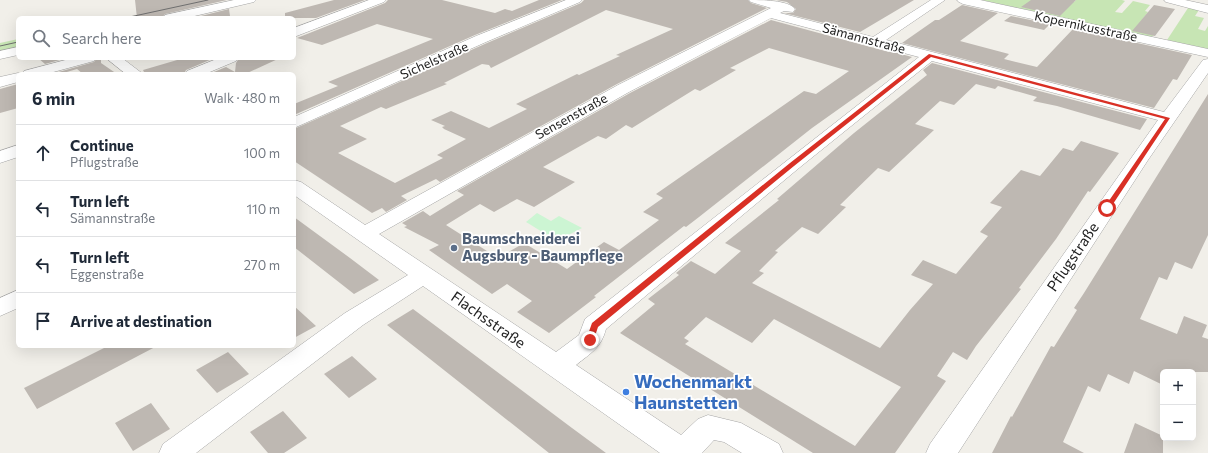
<!DOCTYPE html>
<meta charset="utf-8">
<style>
:root{--surface:#fff;--page:#f2f2f3;--text:#1f2937;--muted:#747a83;--line:#e0e1e3}
body{margin:0;font-family:Commissioner,sans-serif;background:var(--page);color:var(--text)}
.controls{position:absolute;right:12px;bottom:12px;display:grid;overflow:hidden;border-radius:6px;box-shadow:0 4px 16px #0002}
.controls button{width:36px;height:36px;display:grid;place-items:center;padding:0;border:0;border-bottom:1px solid var(--line);background:var(--surface);color:var(--text);font:20px sans-serif}
.stop{position:absolute;width:12px;height:12px;margin:-9px;border:3px solid #d93025;border-radius:50%;background:#fff}
.stop.end{background:#d93025;border-color:#fff;box-shadow:0 1px 4px #0008}
.list{margin:0;padding:0;list-style:none}
h2{display:flex;justify-content:space-between;align-items:center;height:52px;margin:0;padding:0 16px;font-size:17px}
h2 small{font-size:13px;font-weight:400;color:var(--muted)}
.list li{display:grid;grid-template-columns:26px 1fr auto;gap:12px;align-items:center;box-sizing:border-box;height:56px;padding:0 16px;border-top:1px solid var(--line)}
.list b{display:block;font-size:15px;white-space:nowrap}
.list p{margin:0;font-size:13px;white-space:nowrap;color:var(--muted)}
.list em{font-size:13px;font-style:normal;color:var(--muted)}
.icon{flex:none;width:22px;height:22px;fill:none;stroke:currentColor;stroke-width:2;stroke-linecap:round;stroke-linejoin:round}
.map{position:relative;flex:none;width:1208px;height:453px;overflow:hidden}
.search{position:absolute;background:var(--surface);box-shadow:0 4px 16px #0002;left:16px;top:16px;width:280px;height:44px;display:flex;align-items:center;gap:10px;box-sizing:border-box;padding:0 14px;border-radius:6px;color:var(--muted);font-size:15px}
.panel{position:absolute;background:var(--surface);box-shadow:0 4px 16px #0002;left:16px;top:72px;width:280px;height:276px;border-radius:6px}
.map>svg:first-child{display:block}
.grass{fill:#c7e5b4}
.park{fill:#ccf5d3}
.building{fill:#beb8b2;fill-rule:evenodd}
.lines{fill:none;stroke-linecap:round;stroke-linejoin:round}
.minor-casing{stroke:#a5a5a5;stroke-width:1}
.minor{fill:#fff;fill-rule:evenodd}
.tram{stroke:#6f6f6f;stroke-width:1}
.route{fill:#d93025}
.service-dot{fill:#5c6f8a;stroke:#fff;stroke-width:1.5}
.shop-dot{fill:#3f7fe0;stroke:#fff;stroke-width:1.5}
.labels{text-anchor:middle;stroke-width:3.5;stroke-linejoin:round;paint-order:stroke}
.far-street-label{font-size:13px;fill:#212121;stroke:#fff}
.service-label{font-size:15px;font-weight:bold;fill:#4e5e75;stroke:#fff;text-anchor:start}
.street-label{font-size:15px;fill:#212121;stroke:#fff}
.near-shop-label{font-size:18px;font-weight:bold;fill:#366cbe;stroke:#fff;text-anchor:start}
</style>
<div class="map">
<svg width="1208" height="453" viewBox="0 0 1208 453">
<rect width="100%" height="100%" fill="#f1efe9"/>
<!-- grass -->
<path class="grass" d="M981,0H1031L1074,2L1076,0H1122L1125,1L1115,12L1122,13L1133,1L1150,5L1145,11L1148,12L1134,30L1156,34L1151,37Z
M1188,8L1199,10L1195,16L1204,18L1198,29L1205,31L1208,26V49L1167,40Z
M18,39V47L0,51V43Z"/>
<!-- park -->
<path class="park" d="M537,213L551,221L559,216L582,228C553,244 552,237 526,222Z"/>
<!-- building -->
<path class="building" d="M135,0H227L165,14L162,18H137Z
M334,0H365L316,18H285V13Z
M388,0H442L495,13L505,9L512,11L539,0H562L475,35L294,115V104L338,86L328,82L433,39L377,24L322,45L297,38L385,3Z
M584,0H748L751,3L767,8L617,84L440,182L436,179L401,196L407,200L386,212L382,208L372,213L294,161V129L487,43L581,3ZM606,10L673,29L616,55L620,56L579,75L577,74L516,104L527,109L489,128L451,111L431,120L445,126L442,127L444,129L466,139L437,155L443,158L395,183L338,153L367,139L340,126L381,107L386,109L447,84L444,83L482,64L489,65L491,68Z
M776,0H914L860,32L784,13H793L796,9L787,2Z
M1031,0H1076L1060,16L1021,7Z
M962,5L998,13L960,41L1009,54L1004,59L1037,67L1073,29L1192,55L1177,80L1173,79L1154,108L902,43L935,20H939Z
M1154,5L1175,9L1155,36L1132,31Z
M229,9L230,16L222,18H193Z
M1011,16L1050,24L1044,30L1004,21Z
M771,20L889,52L890,51L912,57L812,128L699,217L686,227L684,226L594,296L596,297L549,333L517,312L532,301L507,284L492,294L429,250L439,245L404,227L407,226L402,223L423,211L430,216L464,195L457,191L630,93ZM769,48L849,71L816,94L804,91L656,194L663,198L643,212L659,220L619,250L604,242L567,269L524,243L498,258L446,225L480,204L494,212L517,199L534,207L575,182L543,167L598,136L606,139L626,125L632,128L695,89L700,91L736,70L730,68Z
M38,58H67L45,64Z
M97,58H101V63L117,74H83L77,69L60,74L55,73L94,62Z
M184,58L212,59L186,70L184,74H144V72L143,70Z
M239,58H280L245,74H209L226,67L235,72L236,63Z
M932,63L1147,119L1140,130L1057,106L1033,101L1037,97L998,86L995,89L976,84L954,105L940,101L915,124L934,130L889,172L878,168L840,205L846,207L818,234L802,227L775,251L778,252L759,271L764,273L752,283L880,348L910,310L933,284L911,275L923,260L956,274L988,236L980,232L1002,207L990,203L1021,170L1040,176L1063,148L1073,151L1081,141L1119,153L1090,192L1088,191L1056,239L1019,288L1021,289L976,346L967,360L953,352L937,376L946,381L895,453H813L620,333L655,304L648,299L679,275L676,273L691,261L715,274L741,251L725,243L779,200L777,199L854,133L927,75L923,70ZM706,317L752,343L774,319L901,387L855,446L685,344L689,341L684,338Z
M18,84V108L0,113V89Z
M1208,94V235L1192,269L1175,262L1167,280L1159,277L1140,319L1177,334L1184,316L1207,325L1202,337L1208,339V372H1163V385L1134,371L1129,384L1108,374L1100,392L1088,386L1063,442L1084,453H992L1011,416L1012,417L1051,346L1054,347L1077,310L1074,308L1084,293Z
M294,217L350,258L379,280L354,294L294,247Z
M294,306L316,326L294,338Z
M413,309L572,428L606,453H549L387,325Z
M108,346H157L37,409L24,388Z
M228,352L249,374L217,393L196,370Z
M352,356L377,379L349,398L324,374Z
M151,403L170,429L133,451L115,423Z
M283,411L307,438L284,453H268L250,432Z
M1135,423L1163,436V453H1124Z"/>
<g class="lines">
<defs>
<path id="minor" d="M234,0H256L254,2L186,18H163L165,15Z
M369,0H386L384,2L294,37V28Z
M566,0H582L580,2L486,42L294,128V117L476,36Z
M749,0C760,0 789,0 795,9L793,12L784,11L780,13L873,37L931,0H945L886,40L1164,112L1203,60L1208,59V73L1148,160L958,453H926L930,444L1158,120L932,61L799,168L606,329C601,348 591,353 576,365L681,435L698,419L708,415L741,423L779,444L783,453H742L724,442L714,440L702,453H660L423,286L363,325L196,453H159L163,444L345,313L408,275L294,195V180L301,182L365,225L618,85L771,8L751,2ZM771,18L919,57L585,319L579,335L556,352L379,234L629,92Z
M957,0H980L1208,49V57L963,4L959,2Z
M1164,0H1185L1208,5V13L1166,2Z
M18,47V55L0,59V51Z
M73,58H96L94,61L46,74H18V82L0,87V77L18,73L22,74L24,71Z
M106,58H122L143,74H126Z
M219,58H238L236,61L205,74H185L187,71Z
M18,145V157L0,163V151Z
M18,290V308L0,316V298Z"/>
</defs>
<!-- minor casing -->
<use href="#minor" class="minor-casing"/>
<!-- minor -->
<use href="#minor" class="minor"/>
<!-- tram -->
<path class="tram" d="M125,18L208,0
M0,46L18,42"/>
</g>
<!-- route -->
<path class="route" d="M929,54L1170,118L1109,210H1105L1104,208L1165,119L931,57L794,166L598,327L593,342H587L586,340L592,323L790,163Z"/>
<!-- markers -->
<circle class="service-dot" cx="454" cy="248" r="4"/>
<circle class="shop-dot" cx="626" cy="392" r="4"/>
<g class="labels">
<!-- far-street labels -->
<g class="far-street-label">
<text transform="translate(1086 26) rotate(12)" y="5">Kopernikusstraße</text>
<text transform="translate(864 38) rotate(15)" y="5">Sämannstraße</text>
<text transform="translate(434 60) rotate(-24)" y="5">Sichelstraße</text>
<text transform="translate(571 116) rotate(-29)" y="5">Sensenstraße</text>
</g>
<!-- service labels -->
<g class="service-label">
<text x="462" y="244">Baumschneiderei<tspan x="462" dy="17">Augsburg - Baumpflege</tspan></text>
</g>
<!-- street labels -->
<g class="street-label">
<text transform="translate(1073 257) rotate(-56)" y="5">Pflugstraße</text>
<text transform="translate(488 320) rotate(35)" y="5">Flachsstraße</text>
</g>
<!-- near-shop labels -->
<g class="near-shop-label">
<text x="634" y="388">Wochenmarkt<tspan x="634" dy="21">Haunstetten</tspan></text>
</g>
</g>
</svg>
<div class="controls">
<button>+</button>
<button>−</button>
</div>
<div class="stop" style="left:1107px;top:208px"></div>
<div class="stop end" style="left:590px;top:340px"></div>
<div class="search"><svg class="icon" aria-label="search" viewBox="0 0 24 24"><circle cx="10" cy="10" r="6"/><path d="M15 15l6 6"/></svg>Search here</div>
<section class="panel">
<h2>6 min<small>Walk · 480 m</small></h2>
<ul class="list">
<li><svg class="icon" aria-label="ahead" viewBox="0 0 24 24"><path d="M12 20V5M6 11l6-6 6 6"/></svg><div><b>Continue</b><p>Pflugstraße</p></div><em>100 m</em></li>
<li><svg class="icon" aria-label="left" viewBox="0 0 24 24"><path d="M17 20v-9H6M10 6l-5 5 5 5"/></svg><div><b>Turn left</b><p>Sämannstraße</p></div><em>110 m</em></li>
<li><svg class="icon" aria-label="left" viewBox="0 0 24 24"><path d="M17 20v-9H6M10 6l-5 5 5 5"/></svg><div><b>Turn left</b><p>Eggenstraße</p></div><em>270 m</em></li>
<li><svg class="icon" aria-label="arrive" viewBox="0 0 24 24"><path d="M6 21V4h12l-3 4 3 4H6"/></svg><div><b>Arrive at destination</b></div></li>
</ul>
</section>
</div>
